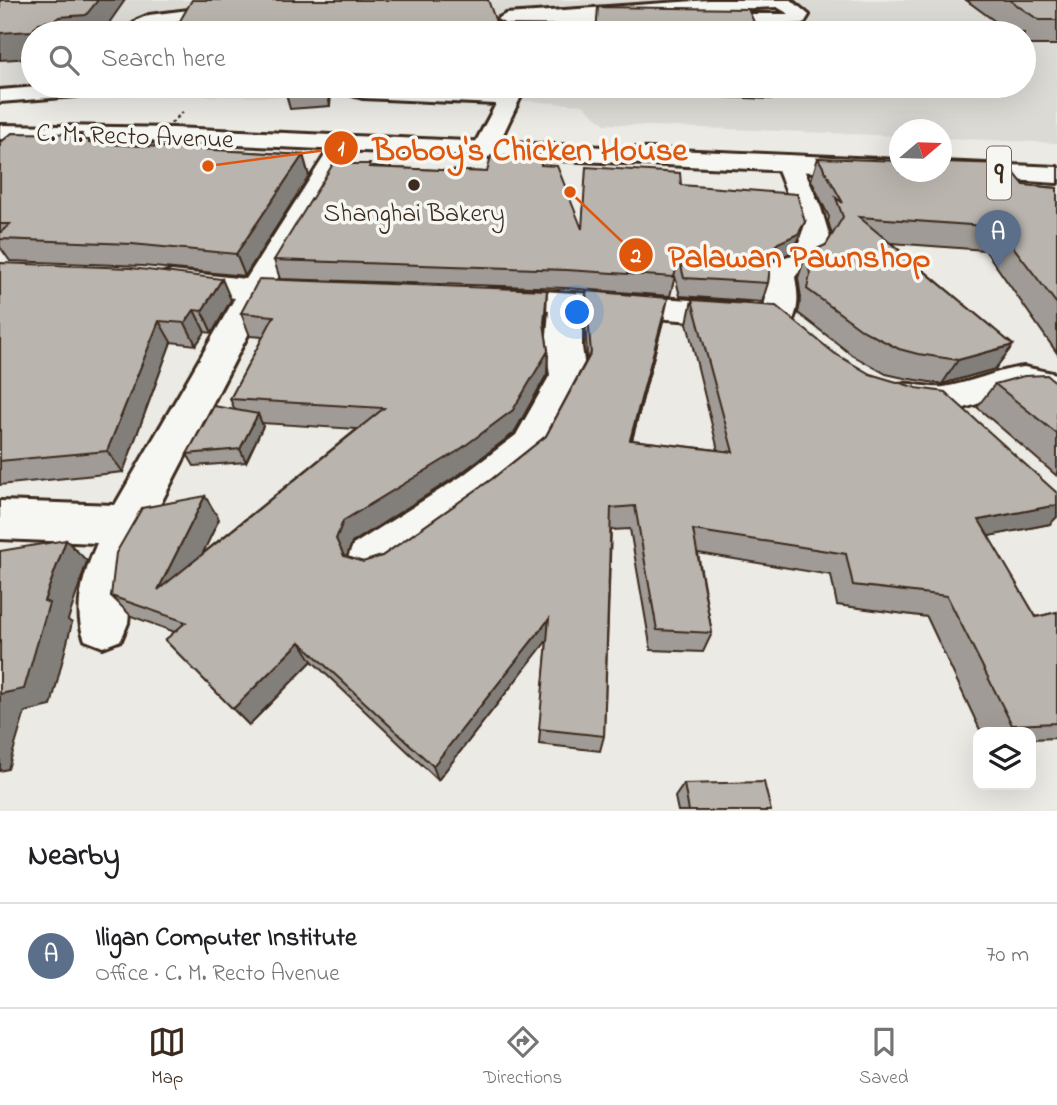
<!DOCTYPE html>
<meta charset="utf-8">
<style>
:root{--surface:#fff;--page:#f2f2f2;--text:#202124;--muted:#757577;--line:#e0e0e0;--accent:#3b2a1e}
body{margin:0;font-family:"Indie Flower",sans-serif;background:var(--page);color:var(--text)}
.controls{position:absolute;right:21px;bottom:21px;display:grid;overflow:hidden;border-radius:14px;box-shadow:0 7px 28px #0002}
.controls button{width:63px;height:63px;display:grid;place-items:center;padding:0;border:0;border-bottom:2px solid var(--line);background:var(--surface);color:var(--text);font:35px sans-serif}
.compass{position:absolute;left:889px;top:119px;width:63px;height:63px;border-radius:50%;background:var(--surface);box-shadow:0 7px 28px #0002;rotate:71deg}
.you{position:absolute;left:578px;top:313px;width:24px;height:24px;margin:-18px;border:5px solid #fff;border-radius:50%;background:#1a73e8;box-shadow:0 0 0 10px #1a73e833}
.badge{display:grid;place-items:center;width:46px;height:46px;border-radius:50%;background:var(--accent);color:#fff;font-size:23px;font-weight:700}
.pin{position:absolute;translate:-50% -58px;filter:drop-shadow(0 2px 4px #0008)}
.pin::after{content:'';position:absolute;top:37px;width:24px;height:21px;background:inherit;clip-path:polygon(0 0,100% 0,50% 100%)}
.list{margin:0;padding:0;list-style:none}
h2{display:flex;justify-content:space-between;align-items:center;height:91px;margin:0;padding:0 28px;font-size:30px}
h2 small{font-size:23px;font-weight:400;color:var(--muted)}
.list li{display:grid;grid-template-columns:46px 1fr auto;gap:21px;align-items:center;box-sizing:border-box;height:105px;padding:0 28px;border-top:2px solid var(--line)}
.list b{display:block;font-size:26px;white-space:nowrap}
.list p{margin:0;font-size:23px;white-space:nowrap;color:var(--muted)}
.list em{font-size:23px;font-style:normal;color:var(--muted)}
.icon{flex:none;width:38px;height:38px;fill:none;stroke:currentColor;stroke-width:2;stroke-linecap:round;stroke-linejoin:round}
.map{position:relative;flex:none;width:1057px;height:811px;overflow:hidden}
.search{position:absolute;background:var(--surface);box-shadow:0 7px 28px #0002;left:21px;right:21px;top:21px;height:77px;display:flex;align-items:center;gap:18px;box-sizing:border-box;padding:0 24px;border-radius:38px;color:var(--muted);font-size:26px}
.sheet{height:196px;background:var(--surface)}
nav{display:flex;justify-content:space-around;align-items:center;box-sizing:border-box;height:98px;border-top:2px solid var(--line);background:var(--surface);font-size:19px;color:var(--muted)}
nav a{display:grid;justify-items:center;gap:4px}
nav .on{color:var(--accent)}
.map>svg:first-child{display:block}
.built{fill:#dcdad4;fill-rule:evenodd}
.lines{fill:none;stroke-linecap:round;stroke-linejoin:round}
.minor-casing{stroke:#3b2a1e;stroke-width:6}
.highway-casing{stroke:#3b2a1e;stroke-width:6}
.minor{fill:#f6f6f2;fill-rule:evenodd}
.highway{fill:#f6f6f2;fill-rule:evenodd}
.path-bridge{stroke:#3b2a1e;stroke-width:2.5;stroke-dasharray:3.5 3.5;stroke-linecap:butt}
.wall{fill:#a09b96;stroke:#3b2a1e;stroke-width:2}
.shaded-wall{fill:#827e7a;stroke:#3b2a1e;stroke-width:2}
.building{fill:#bab4ae;stroke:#3b2a1e;stroke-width:2}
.poi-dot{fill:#3b2a1e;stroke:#f6f6f2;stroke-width:2.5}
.labels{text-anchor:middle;stroke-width:7;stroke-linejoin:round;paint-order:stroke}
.far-street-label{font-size:26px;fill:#3b2a1e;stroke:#f6f6f2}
.far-poi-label{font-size:26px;fill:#3b2a1e;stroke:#f6f6f2}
.shield{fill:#f6f6f2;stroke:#73675e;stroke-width:2}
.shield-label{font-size:30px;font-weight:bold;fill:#3b2a1e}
.leader{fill:none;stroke:#df570d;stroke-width:2.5}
.callout-dot{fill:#df570d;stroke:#f6f6f2;stroke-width:2.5}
.mark-label{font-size:21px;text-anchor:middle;font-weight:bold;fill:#fff}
.callout-label{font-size:33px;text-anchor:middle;font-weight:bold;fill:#df570d;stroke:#f6f6f2;stroke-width:7;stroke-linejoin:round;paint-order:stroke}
</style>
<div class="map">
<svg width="1057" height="811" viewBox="0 0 1057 811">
<rect width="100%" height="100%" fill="#ebeae5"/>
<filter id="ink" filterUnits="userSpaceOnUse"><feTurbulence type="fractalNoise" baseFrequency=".0143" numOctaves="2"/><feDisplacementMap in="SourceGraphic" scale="14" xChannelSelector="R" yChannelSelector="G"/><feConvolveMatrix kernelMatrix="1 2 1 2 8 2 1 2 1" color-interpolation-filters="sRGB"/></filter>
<g filter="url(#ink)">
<!-- built -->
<path class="built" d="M0,0H1057V143L942,138V130H900L899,136L605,124L583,105L512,100L133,95L0,104ZM33,33H1024V86H33Z"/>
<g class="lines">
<defs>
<path id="minor" d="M709,0H791L809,15L804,23L761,26L506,24L497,19L506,14ZM777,7L789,14H632L638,13Z
M236,4L244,9L242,13L159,24L144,33H125L137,20L149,15Z
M49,86H92L83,94L76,96L0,102V90Z
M344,86L503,91L506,86H526L496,149L493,154L484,156L475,154L472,149L496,104L363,98L349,94Z
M345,136L354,138L357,143L276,281L318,285L323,292L318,299L307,302L266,300L148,528L133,570L128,623L121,640L103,647L85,640C72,609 84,573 97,543L0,539V501L115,505L235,298L161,288L156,281L161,274L172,271L246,279L336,138Z
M788,155L797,158L801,163L821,208L831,241L815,267L798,273L795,277C798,294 800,309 790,325L778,328L766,325L761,317L766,298L763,277L776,259L793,255L801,241L793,208L775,163L779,158Z
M493,288L741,303L753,306L758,314L753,322L741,325L582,312V347L586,375L544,457L492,500L387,575L370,581L353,575L347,560L353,545L462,476L516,435L550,375L546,347L549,310L481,305L477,298L481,291Z
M1024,367L1057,374V400L1024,393L1006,395L942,415L890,405L884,395L890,385C909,380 925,389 944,387C971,383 996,370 1024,367Z"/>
<path id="highway" d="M0,125L173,128L900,160V172H910L900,176L173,142L0,139Z
M942,162L1057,167V183L933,175L930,172H942Z"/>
</defs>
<!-- minor casing -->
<use href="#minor" class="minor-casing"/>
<!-- highway casing -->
<use href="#highway" class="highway-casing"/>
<!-- minor -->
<use href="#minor" class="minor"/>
<!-- highway -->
<use href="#highway" class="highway"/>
<!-- path-bridge -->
<path class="path-bridge" d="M146,148L183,112"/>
</g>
<!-- wall -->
<path class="wall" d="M966,0H1057V45H1026L1024,43V33H1011Z
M497,25V33H173Z
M284,86H331L330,106L290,109Z
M592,86H775L771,99L591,92Z
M81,134L84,140L90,143L303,155L309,176L245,276L143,266L10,261L0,247V143Z
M818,158L1024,185L1057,188V353L985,250L891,243L1013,345L995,369L942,384L904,378L886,374L852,355L798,313L801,298L798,278L806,254L826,245L832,235L828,221L829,217L811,180Z
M542,165L582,229L681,185L798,241L791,253L770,263L768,283L762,302L680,296L675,276L670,296L566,288L280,279L274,260L370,167L487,172Z
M0,263L231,300L212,333L205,332L196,345L171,342L123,472L0,485Z
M586,291L663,321L632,440L718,450L687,323L692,300L834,353L1050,524L988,536L1036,617L1057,612V738L1031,739V732H981L927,617L837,605L831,575L698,553L712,633L703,652L651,650L630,529L611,530L604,736L600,751L539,744L547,640L438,780L312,661L249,725L165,640L175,632L131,616L111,596L219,519L202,554L357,429L262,423L263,426L246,462L194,466L187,454L235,410L230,399L263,337L250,336L241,313L546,314L545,330L548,351L547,374L514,433L460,474L352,543L346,557L363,562L382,556L492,479L546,436L587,359L585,315Z
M1057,383V476L977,407L995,384Z
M684,784L771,811H678L675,797Z"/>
<!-- shaded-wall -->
<path class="shaded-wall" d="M98,0H125L102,33H33V58L0,60V33L59,17Z
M326,86H331L330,106Z
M81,134L91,155L74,140Z
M303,155L309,176L245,276L236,254Z
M805,222L798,241L791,253L772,261L766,267L772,249L778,243Z
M222,279L231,300L212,333L202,311Z
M547,290L546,314L543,347L544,323Z
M668,298L663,321L626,463L630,440Z
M194,310L205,332L196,345L185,323Z
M159,321L171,342L123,472L107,451Z
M1013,345L995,369L942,384L958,360Z
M548,351L547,374L514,433L460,474L352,543L345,561L336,539L343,521Z
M258,414L263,426L246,462L240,449Z
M205,496L219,519L176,610L158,590Z
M1057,505V517L1050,524L959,542L979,520Z
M66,540L87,561L68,620L72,623L51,706L25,712L8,769L0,771V694L44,601Z
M549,619L548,639L438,780L433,766Z
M300,642L312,661L249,725L233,709Z"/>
<!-- building -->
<path class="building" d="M0,0H98L86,15L59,17L55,20L39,23L32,31L0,33Z
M192,0H488L497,25L360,33H173Z
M1009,0H1057V20H1039Z
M598,7L748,9L759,33H596Z
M12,133L81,134L74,140H89V143L303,155L236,254L132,244L0,239V233L10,224H0V143Z
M542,155L541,165L557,166L582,229L586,167L680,173L681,185L797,194L805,222L798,234L778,243L772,249L768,283L684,278L679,258L674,277L567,270L274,260L333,164H370L369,167L487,172L491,156Z
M818,158L900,161V172H942V162L1007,164L1024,185L1057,188V304L998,227L859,217L1013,345L958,360L918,354L899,349L864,331L807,289L810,274L806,254L826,245L843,217L836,198L843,203Z
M0,263L131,268L222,279L202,311L194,310L185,323L159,321L107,451L0,461Z
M259,279L547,290L544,323L548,351L513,410L458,451L343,521L336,539L344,556L363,562L382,556L492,479L546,436L591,353L586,291L668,298L630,440L733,452L692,300L776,306L834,353L870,374L917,388L945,392L1057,493V505L979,520L1036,617L1057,612V723L1012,725L947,596L853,585L846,554L693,530L712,633L657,630L635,506L611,508L604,736L539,729L549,619L433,766L300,642L233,709L165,640L186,622L111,596L116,553L142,508L205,496L158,590L384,408L230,399L274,316L241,313Z
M1047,375L1057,383V434L995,384L1024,376Z
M214,406L258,414L240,449L187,454Z
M66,540L44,601L49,603L24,689L0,694V551Z
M764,782L771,811H689L684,784Z"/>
</g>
<!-- markers -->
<circle class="poi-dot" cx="414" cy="185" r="7"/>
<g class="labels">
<!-- far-street labels -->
<g class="far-street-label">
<text transform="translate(135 135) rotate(2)" y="9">C. M. Recto Avenue</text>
</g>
<!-- far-poi labels -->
<g class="far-poi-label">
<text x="414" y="221">Shanghai Bakery</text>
</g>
<!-- shield labels -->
<rect class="shield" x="987" y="146.5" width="24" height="53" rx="5"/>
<g class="shield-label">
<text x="999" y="183">9</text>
</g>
</g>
<!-- callouts -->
<path class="leader" d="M208 166L341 148M570 192L636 255"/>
<g class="callout-dot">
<circle cx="208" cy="166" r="7"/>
<circle cx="570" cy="192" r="7"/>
<circle cx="341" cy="148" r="18"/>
<circle cx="636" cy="255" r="18"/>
</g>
<g class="mark-label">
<text x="341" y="155">1</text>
<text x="636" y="262">2</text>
</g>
<g class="callout-label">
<text x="530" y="160">Boboy's Chicken House</text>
<text x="799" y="267">Palawan Pawnshop</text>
</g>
</svg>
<div class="controls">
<button><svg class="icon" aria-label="layers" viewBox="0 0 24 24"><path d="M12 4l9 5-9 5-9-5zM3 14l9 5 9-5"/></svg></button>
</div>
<svg class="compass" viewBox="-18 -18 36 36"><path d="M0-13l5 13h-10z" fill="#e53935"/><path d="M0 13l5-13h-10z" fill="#757577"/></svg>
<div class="you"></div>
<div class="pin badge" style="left:998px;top:268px;background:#5c6f8a">A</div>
<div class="search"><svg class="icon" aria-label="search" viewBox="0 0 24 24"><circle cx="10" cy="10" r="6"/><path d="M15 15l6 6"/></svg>Search here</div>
</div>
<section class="sheet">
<h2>Nearby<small></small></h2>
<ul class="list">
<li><span class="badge" style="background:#5c6f8a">A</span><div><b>Iligan Computer Institute</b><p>Office · C. M. Recto Avenue</p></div><em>70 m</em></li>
</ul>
</section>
<nav>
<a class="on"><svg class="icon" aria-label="map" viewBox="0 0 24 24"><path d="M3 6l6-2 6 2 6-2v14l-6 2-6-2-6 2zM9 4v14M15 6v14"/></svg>Map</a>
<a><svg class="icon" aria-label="directions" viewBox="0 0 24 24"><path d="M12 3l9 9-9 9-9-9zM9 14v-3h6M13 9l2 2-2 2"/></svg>Directions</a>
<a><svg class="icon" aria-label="saved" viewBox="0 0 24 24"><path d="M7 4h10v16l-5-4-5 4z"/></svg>Saved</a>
</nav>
